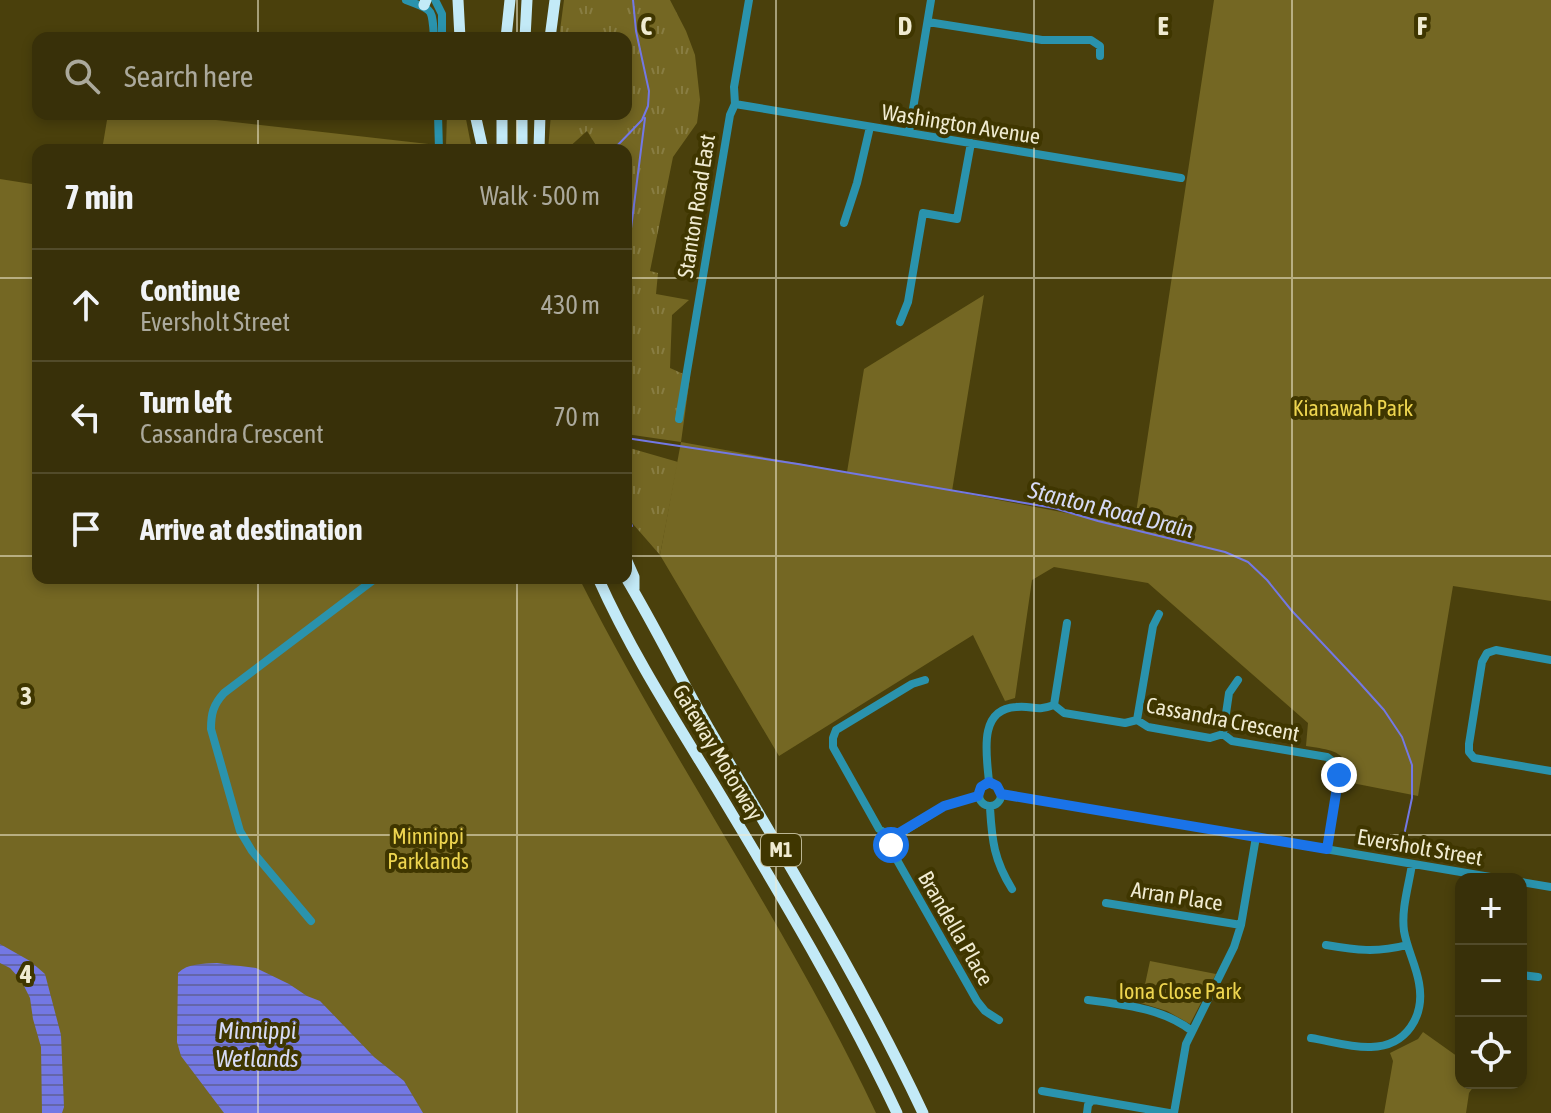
<!DOCTYPE html>
<meta charset="utf-8">
<style>
:root{--surface:#383009;--page:#433c17;--text:#f1f3f6;--muted:#aba99c;--line:#524b2a}
body{margin:0;font-family:"Asap Condensed",sans-serif;background:var(--page);color:var(--text)}
.controls{position:absolute;right:24px;bottom:24px;display:grid;overflow:hidden;border-radius:16px;box-shadow:0 4px 12px #0003}
.controls button{width:72px;height:72px;display:grid;place-items:center;padding:0;border:0;border-bottom:2px solid var(--line);background:var(--surface);color:var(--text);font:40px sans-serif}
.stop{position:absolute;width:24px;height:24px;margin:-18px;border:6px solid #1a73e8;border-radius:50%;background:#fff}
.stop.end{background:#1a73e8;border-color:#fff;box-shadow:0 2px 8px #0008}
.list{margin:0;padding:0;list-style:none}
h2{display:flex;justify-content:space-between;align-items:center;height:104px;margin:0;padding:0 32px;font-size:34px}
h2 small{font-size:26px;font-weight:400;color:var(--muted)}
.list li{display:grid;grid-template-columns:52px 1fr auto;gap:24px;align-items:center;box-sizing:border-box;height:112px;padding:0 32px;border-top:2px solid var(--line)}
.list b{display:block;font-size:30px;white-space:nowrap}
.list p{margin:0;font-size:26px;white-space:nowrap;color:var(--muted)}
.list em{font-size:26px;font-style:normal;color:var(--muted)}
.icon{flex:none;width:44px;height:44px;fill:none;stroke:currentColor;stroke-width:2;stroke-linecap:round;stroke-linejoin:round}
.map{position:relative;flex:none;width:1551px;height:1113px;overflow:hidden}
.search{position:absolute;background:var(--surface);box-shadow:0 4px 12px #0003;left:32px;top:32px;width:600px;height:88px;display:flex;align-items:center;gap:20px;box-sizing:border-box;padding:0 28px;border-radius:16px;color:var(--muted);font-size:30px}
.panel{position:absolute;background:var(--surface);box-shadow:0 4px 12px #0003;left:32px;top:144px;width:600px;height:440px;border-radius:16px}
.map>svg:first-child{display:block}
.grass{fill:url(#grass-tufts)}
.green{fill:#746723}
.water{fill:url(#water-rules)}
.lines{fill:none;stroke-linecap:round;stroke-linejoin:round}
.stream{stroke:#7378e4;stroke-width:2}
.minor{stroke:#2a93ad;stroke-width:8}
.highway{stroke:#c3eaf7;stroke-width:11}
.route{stroke:#1a73e8;stroke-width:10}
.grid{fill:none;stroke:#f0ebd1;stroke-width:2;stroke-opacity:0.55}
.labels{text-anchor:middle;stroke-width:8;stroke-linejoin:round;paint-order:stroke}
.shield{fill:#3f3600;stroke:#bbb592;stroke-width:2}
.shield-label{font-size:20px;font-weight:bold;fill:#f0ebd1}
.street-label{font-size:22px;fill:#f0ebd1;stroke:#3f3600}
.park-label{font-size:22px;fill:#eed54f;stroke:#3f3600}
.water-label{font-size:24px;font-style:italic;fill:#d6daf6;stroke:#3f3600}
.grid-label{font-size:26px;text-anchor:middle;font-weight:bold;fill:#f0ebd1;stroke:#3f3600;stroke-width:8;stroke-linejoin:round;paint-order:stroke}
</style>
<div class="map">
<svg width="1551" height="1113" viewBox="0 0 1551 1113">
<defs>
<pattern id="grass-tufts" width="24" height="20" patternUnits="userSpaceOnUse" patternTransform="scale(2)"><rect width="24" height="20" fill="#746723"/><path d="M3 7l-1-3M5 7V3M7 7l1-3M15 17l-1-3M17 17v-4M19 17l1-3" fill="none" stroke="#887d42"/></pattern>
<pattern id="water-rules" width="6" height="5" patternUnits="userSpaceOnUse" patternTransform="scale(2)"><rect width="6" height="5" fill="#7378e4"/><path d="M0 2.5h6" fill="none" stroke="#6466aa"/></pattern>
</defs>
<rect width="100%" height="100%" fill="#4a400c"/>
<!-- grass -->
<path class="grass" d="M564,0H670L686,31L695,55L700,100L697,123L673,157L650,271L658,273L656,294L689,300L672,315L670,368L690,377L681,442L626,434V150H599L587,131L566,150H548L551,114H626V38H559Z
M626,447L678,462L660,555L626,516Z"/>
<!-- green -->
<path class="green" d="M1214,0H1551V601L1453,586L1418,796L1347,782C1352,750 1330,750 1306,746L1308,723L1148,583L1054,567L1032,580L1015,698L1005,701L973,635L779,756L660,555L681,442L847,472L864,369L984,295L952,491L1134,526Z
M108,114H163L446,146L447,114H465L472,150H102Z
M0,179L38,185V578H579C671,760 789,928 876,1113H0Z
M1150,961L1216,974L1190,1024L1167,1011L1141,1003Z
M1423,1032L1461,1059V1083H1476L1469,1093L1466,1113H1384L1393,1061L1390,1053L1418,1039Z"/>
<!-- water -->
<path class="water" d="M0,944L30,961L45,974L61,1035L64,1107L62,1113H42L41,1047L33,1019L30,998L21,980L10,968L0,963Z
M217,963L256,968L289,984L307,996L320,1001L374,1057L404,1081L423,1113H224L181,1056L177,1042L178,973C188,963 203,964 217,963Z"/>
<g class="lines">
<!-- stream -->
<path class="stream" d="M613,150L642,120L648,106L649,91L636,31L633,0
M626,268L645,118
M626,438L798,464L1054,508L1098,521L1225,552L1248,562L1267,580L1292,611L1357,680L1384,710L1402,737L1412,765V798L1402,845
M626,510L632,526"/>
<!-- minor -->
<path class="minor" d="M406,0C433,11 432,6 434,38
M435,0L442,14V38
M928,22L1042,40H1091L1100,46V56
M735,104L1181,178
M438,114L439,150
M909,133L931,0
M844,223L857,183L870,127
M900,322L908,302L923,213L957,219L971,143
M679,419L730,115L735,104L734,87L749,0
M1551,660L1496,650L1487,653L1482,662L1469,744V752L1474,758L1551,771
M925,680L912,684L836,730L833,738V747L879,829L893,838L891,845L893,853L977,1001L985,1011L999,1020
M1054,705L1067,623
M1137,720L1153,626L1159,614
M1223,734L1229,693L1238,680
M989,782C987,757 977,709 1016,707C1033,705 1035,712 1054,705L1064,713L1125,723L1137,720L1148,727L1210,738L1223,734L1232,741L1327,757L1336,764L1339,775L1327,849
M979 795a11 11 0 1 1 22 0a11 11 0 1 1-22 0Z
M1001,794L1502,879
M990,808C992,841 994,860 1012,889
M893,838L944,806L978,796
M1521,882L1551,887
M1106,903L1241,925
M311,921L252,851L240,831L211,729C211,714 213,705 224,693L376,578
M1326,945C1356,950 1376,953 1407,945
M1521,975L1538,977
M1088,1000C1125,1005 1162,1008 1192,1031
M1311,1038C1330,1041 1352,1048 1371,1047C1407,1046 1425,1016 1419,983C1416,965 1407,949 1404,931C1401,909 1409,885 1412,864
M1042,1091L1169,1113
M1087,1113L1088,1105L1092,1100
M1174,1113L1186,1044L1234,947L1241,925L1256,837"/>
<!-- highway -->
<path class="highway" d="M458,0L460,38
M424,5L426,0
M506,38L510,0
M525,38L527,0
M550,38L555,0
M475,114L483,150
M502,150V114
M522,150V114
M539,150L540,114
M626,559L634,577V589
M598,578C631,652 675,720 717,789C781,895 844,1001 897,1113
M626,578C655,626 680,678 708,727C782,854 860,979 923,1113"/>
</g>
<g class="lines">
<!-- route -->
<path class="route" d="M891,845L893,838L899,833L944,806L978,796L981,787L989,782L997,786L1001,794L1327,849L1339,775"/>
</g>
<!-- grid -->
<path class="grid" d="M258,0V38M517,0V38M776,0V1113M1034,0V1113M1292,0V1113M258,114V150M517,114V150M0,278H38M626,278H1551M0,556H38M626,556H1551M258,578V1113M517,578V1113M0,835H1551"/>
<g class="labels">
<!-- shield labels -->
<rect class="shield" x="761" y="834" width="40" height="32" rx="6"/>
<g class="shield-label">
<text x="781" y="857">M1</text>
</g>
<!-- street labels -->
<g class="street-label">
<text transform="translate(961 124) rotate(9)" y="8">Washington Avenue</text>
<text transform="translate(696 206) rotate(-81)" y="8">Stanton Road East</text>
<text transform="translate(1223 719) rotate(11)" y="8">Cassandra Crescent</text>
<text transform="translate(718 752) rotate(59)" y="8">Gateway Motorway</text>
<text transform="translate(1420 847) rotate(10)" y="8">Eversholt Street</text>
<text transform="translate(1177 896) rotate(9)" y="8">Arran Place</text>
<text transform="translate(956 928) rotate(60)" y="8">Brandella Place</text>
</g>
<!-- park labels -->
<g class="park-label">
<text x="1353" y="416">Kianawah Park</text>
<text x="428" y="844">Minnippi<tspan x="428" dy="25">Parklands</tspan></text>
<text x="1180" y="999">Iona Close Park</text>
</g>
<!-- water labels -->
<g class="water-label">
<text transform="translate(1111 510) rotate(14)" y="8">Stanton Road Drain</text>
<text x="257" y="1039">Minnippi<tspan x="257" dy="28">Wetlands</tspan></text>
</g>
</g>
<g class="grid-label">
<text x="646" y="35">C</text>
<text x="905" y="35">D</text>
<text x="1163" y="35">E</text>
<text x="1422" y="35">F</text>
<text x="26" y="705">3</text>
<text x="26" y="983">4</text>
</g>
</svg>
<div class="controls">
<button>+</button>
<button>−</button>
<button><svg class="icon" aria-label="locate" viewBox="0 0 24 24"><circle cx="12" cy="12" r="6"/><path d="M12 2v4M12 18v4M2 12h4M18 12h4"/></svg></button>
</div>
<div class="stop" style="left:891px;top:845px"></div>
<div class="stop end" style="left:1339px;top:775px"></div>
<div class="search"><svg class="icon" aria-label="search" viewBox="0 0 24 24"><circle cx="10" cy="10" r="6"/><path d="M15 15l6 6"/></svg>Search here</div>
<section class="panel">
<h2>7 min<small>Walk · 500 m</small></h2>
<ul class="list">
<li><svg class="icon" aria-label="ahead" viewBox="0 0 24 24"><path d="M12 20V5M6 11l6-6 6 6"/></svg><div><b>Continue</b><p>Eversholt Street</p></div><em>430 m</em></li>
<li><svg class="icon" aria-label="left" viewBox="0 0 24 24"><path d="M17 20v-9H6M10 6l-5 5 5 5"/></svg><div><b>Turn left</b><p>Cassandra Crescent</p></div><em>70 m</em></li>
<li><svg class="icon" aria-label="arrive" viewBox="0 0 24 24"><path d="M6 21V4h12l-3 4 3 4H6"/></svg><div><b>Arrive at destination</b></div></li>
</ul>
</section>
</div>
